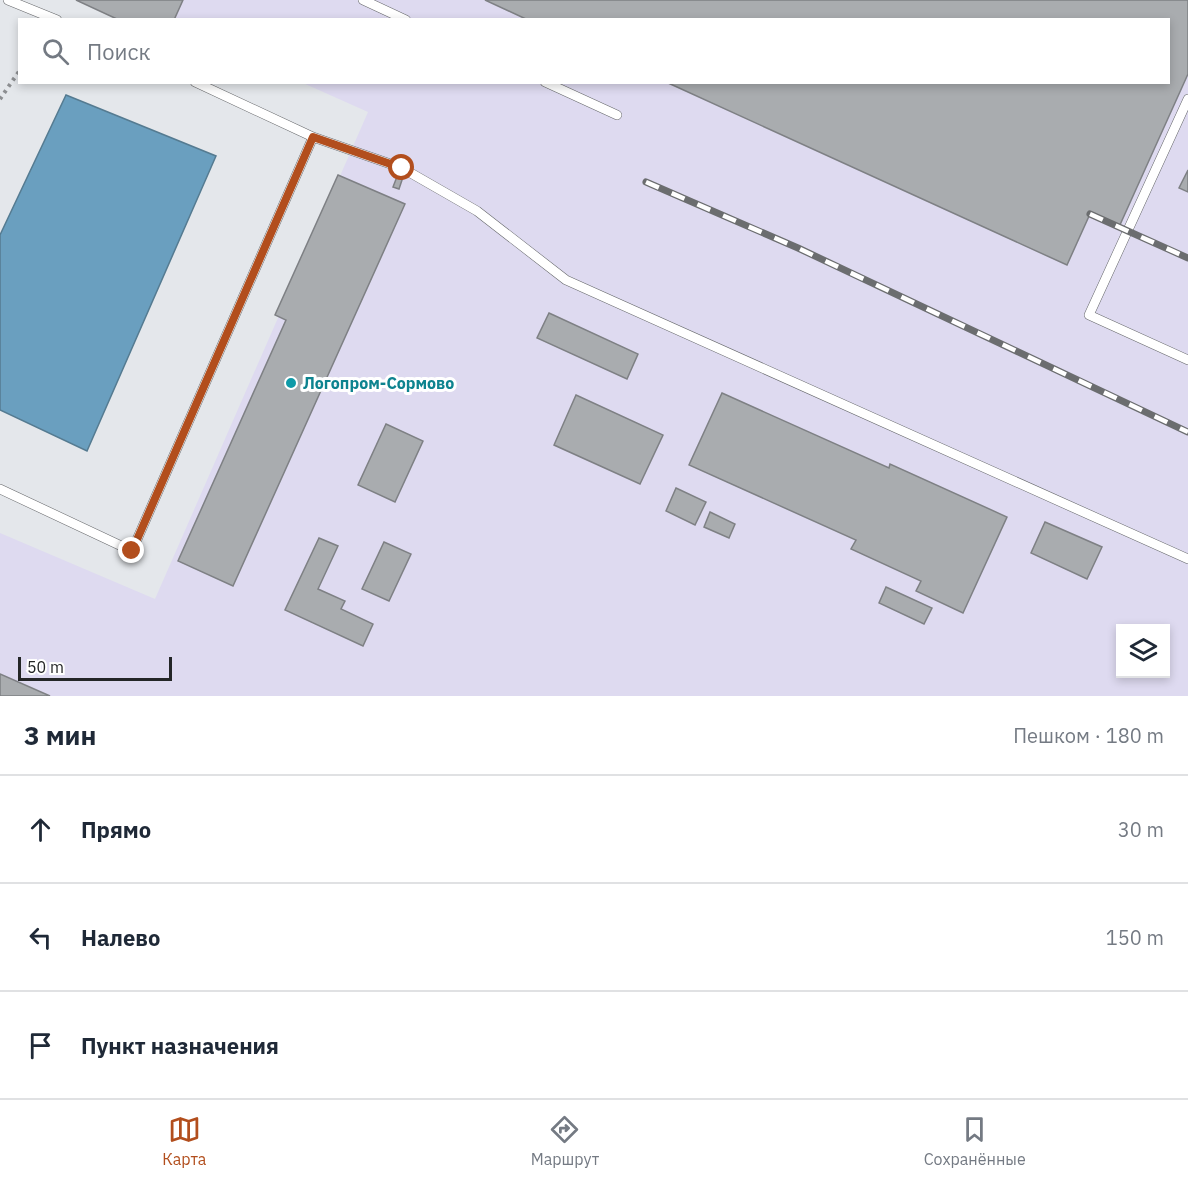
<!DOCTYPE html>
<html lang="ru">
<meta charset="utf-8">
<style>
:root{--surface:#fff;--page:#f6f6f7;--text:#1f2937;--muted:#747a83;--line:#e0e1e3;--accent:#b24e1d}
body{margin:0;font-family:"IBM Plex Sans",sans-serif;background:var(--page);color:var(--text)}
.controls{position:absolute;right:18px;bottom:18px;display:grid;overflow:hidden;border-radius:0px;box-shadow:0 3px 9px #0003}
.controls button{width:54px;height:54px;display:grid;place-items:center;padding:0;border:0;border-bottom:2px solid var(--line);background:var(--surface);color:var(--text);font:30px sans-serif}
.scale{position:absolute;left:18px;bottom:15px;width:154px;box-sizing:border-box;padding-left:6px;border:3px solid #242627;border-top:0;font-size:16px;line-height:21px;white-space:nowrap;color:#242627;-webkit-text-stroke:4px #fff;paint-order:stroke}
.stop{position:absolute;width:18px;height:18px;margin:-14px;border:4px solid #b24e1d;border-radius:50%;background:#fff}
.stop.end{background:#b24e1d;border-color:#fff;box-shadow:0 2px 6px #0008}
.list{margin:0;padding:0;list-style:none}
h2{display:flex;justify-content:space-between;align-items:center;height:78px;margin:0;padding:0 24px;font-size:26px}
h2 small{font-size:20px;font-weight:400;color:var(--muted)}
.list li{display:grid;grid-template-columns:39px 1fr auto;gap:18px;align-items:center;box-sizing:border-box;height:108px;padding:0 24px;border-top:2px solid var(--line)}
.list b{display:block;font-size:22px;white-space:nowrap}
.list em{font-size:20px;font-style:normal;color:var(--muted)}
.icon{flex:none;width:33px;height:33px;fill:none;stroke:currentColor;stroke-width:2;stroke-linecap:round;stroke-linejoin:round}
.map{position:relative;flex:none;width:1188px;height:696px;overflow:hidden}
.search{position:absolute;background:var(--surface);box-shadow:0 3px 9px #0003;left:18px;right:18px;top:18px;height:66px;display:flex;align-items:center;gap:15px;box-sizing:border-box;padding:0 21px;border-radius:0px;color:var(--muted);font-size:22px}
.sheet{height:402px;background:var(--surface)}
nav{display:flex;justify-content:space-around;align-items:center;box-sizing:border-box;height:84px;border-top:2px solid var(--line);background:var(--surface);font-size:16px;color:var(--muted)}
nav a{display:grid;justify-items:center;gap:3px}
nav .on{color:var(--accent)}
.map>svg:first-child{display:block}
.industrial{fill:#dedaf0;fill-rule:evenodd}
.water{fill:#6a9fbf;stroke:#557b91;stroke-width:1.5}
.building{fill:#a9acaf;stroke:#7e8084;stroke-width:1.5}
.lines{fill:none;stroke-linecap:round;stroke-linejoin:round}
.lane-casing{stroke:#65676a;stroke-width:10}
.path{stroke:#8c8e91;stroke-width:4;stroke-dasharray:3 4.5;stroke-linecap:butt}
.lane{stroke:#fff;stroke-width:9}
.rail-casing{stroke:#6b6d6f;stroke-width:7}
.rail{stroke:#fff;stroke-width:4.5;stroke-dasharray:14;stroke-linecap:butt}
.route{stroke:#b24e1d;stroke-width:8}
.culture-dot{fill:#0f9aa8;stroke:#fff;stroke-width:2}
.labels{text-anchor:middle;stroke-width:6;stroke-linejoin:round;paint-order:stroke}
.culture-label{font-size:16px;font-weight:bold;fill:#0d838f;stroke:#fff;text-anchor:start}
</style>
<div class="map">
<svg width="1188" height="696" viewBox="0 0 1188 696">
<rect width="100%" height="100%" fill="#e4e7eb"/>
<!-- industrial -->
<path class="industrial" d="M122,0H1188V696H0V533L155,599L368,112L303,83L1168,82V20H165ZM1120,628H1166V674H1120Z"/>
<!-- water -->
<path class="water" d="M66,95L216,156L87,451L0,410V235Z"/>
<!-- building -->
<path class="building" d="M76,0H183L174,20H119Z
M485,0H1188V74L1119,227L1090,214L1067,265L666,82H1168V20H528Z
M1188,170V192L1179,188Z
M398,174L403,177L399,189L393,187Z
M338,175L405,204L233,586L178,561L286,320L275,315Z
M549,313L638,354L627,379L537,338Z
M722,393L889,468L890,464L1007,517L963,613L916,591L921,581L851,549L856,540L689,465Z
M576,395L663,435L640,484L554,445Z
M386,424L423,441L395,502L358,485Z
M676,488L706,502L695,525L666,511Z
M710,512L735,524L729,538L704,527Z
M1045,522L1102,547L1087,579L1031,553Z
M319,538L338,546L318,589L345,601L341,609L373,624L363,646L285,610Z
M384,542L411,554L389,601L362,589Z
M886,587L932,608L924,624L879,603Z
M0,674L50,696H0Z"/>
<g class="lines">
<defs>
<path id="lane" d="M8,0L57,20
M363,0L406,20
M545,82L617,115
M1188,99L1089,315L1188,360
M313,137L402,168L477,211L566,280L1188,559
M0,489L132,551L313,137L195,82"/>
</defs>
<!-- lane casing -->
<use href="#lane" class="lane-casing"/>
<!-- path -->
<path class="path" d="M0,99L20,70"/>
<!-- lane -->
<use href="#lane" class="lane"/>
<defs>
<path id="rail" d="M646,182L798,248L1188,432
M1090,214L1188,258"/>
</defs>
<!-- rail casing -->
<use href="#rail" class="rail-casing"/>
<!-- rail -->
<use href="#rail" class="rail"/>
</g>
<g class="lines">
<!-- route -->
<path class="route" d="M132,551L313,137L402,168"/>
</g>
<!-- markers -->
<circle class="culture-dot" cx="291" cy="383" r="6"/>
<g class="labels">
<!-- culture labels -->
<g class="culture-label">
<text x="303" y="389">Логопром-Сормово</text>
</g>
</g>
</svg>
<div class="controls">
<button><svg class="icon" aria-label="layers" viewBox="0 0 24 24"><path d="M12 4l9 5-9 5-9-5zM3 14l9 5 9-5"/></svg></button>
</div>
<div class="scale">50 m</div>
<div class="stop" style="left:402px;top:168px"></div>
<div class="stop end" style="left:132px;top:551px"></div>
<div class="search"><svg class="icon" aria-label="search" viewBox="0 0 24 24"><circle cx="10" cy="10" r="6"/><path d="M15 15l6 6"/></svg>Поиск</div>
</div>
<section class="sheet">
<h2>3 мин<small>Пешком · 180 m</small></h2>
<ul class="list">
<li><svg class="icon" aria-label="ahead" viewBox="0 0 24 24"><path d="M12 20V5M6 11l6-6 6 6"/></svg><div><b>Прямо</b></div><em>30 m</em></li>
<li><svg class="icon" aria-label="left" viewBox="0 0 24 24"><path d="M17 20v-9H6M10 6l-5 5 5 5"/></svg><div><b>Налево</b></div><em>150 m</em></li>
<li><svg class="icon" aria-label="arrive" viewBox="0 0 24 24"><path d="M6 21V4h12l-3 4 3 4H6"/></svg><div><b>Пункт назначения</b></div></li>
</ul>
</section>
<nav>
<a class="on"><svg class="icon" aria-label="map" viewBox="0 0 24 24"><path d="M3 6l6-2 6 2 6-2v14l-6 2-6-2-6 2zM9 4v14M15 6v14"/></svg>Карта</a>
<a><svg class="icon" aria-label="directions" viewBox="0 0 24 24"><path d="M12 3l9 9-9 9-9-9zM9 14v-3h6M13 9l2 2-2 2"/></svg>Маршрут</a>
<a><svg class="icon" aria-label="saved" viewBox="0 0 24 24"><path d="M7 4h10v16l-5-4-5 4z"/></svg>Сохранённые</a>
</nav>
